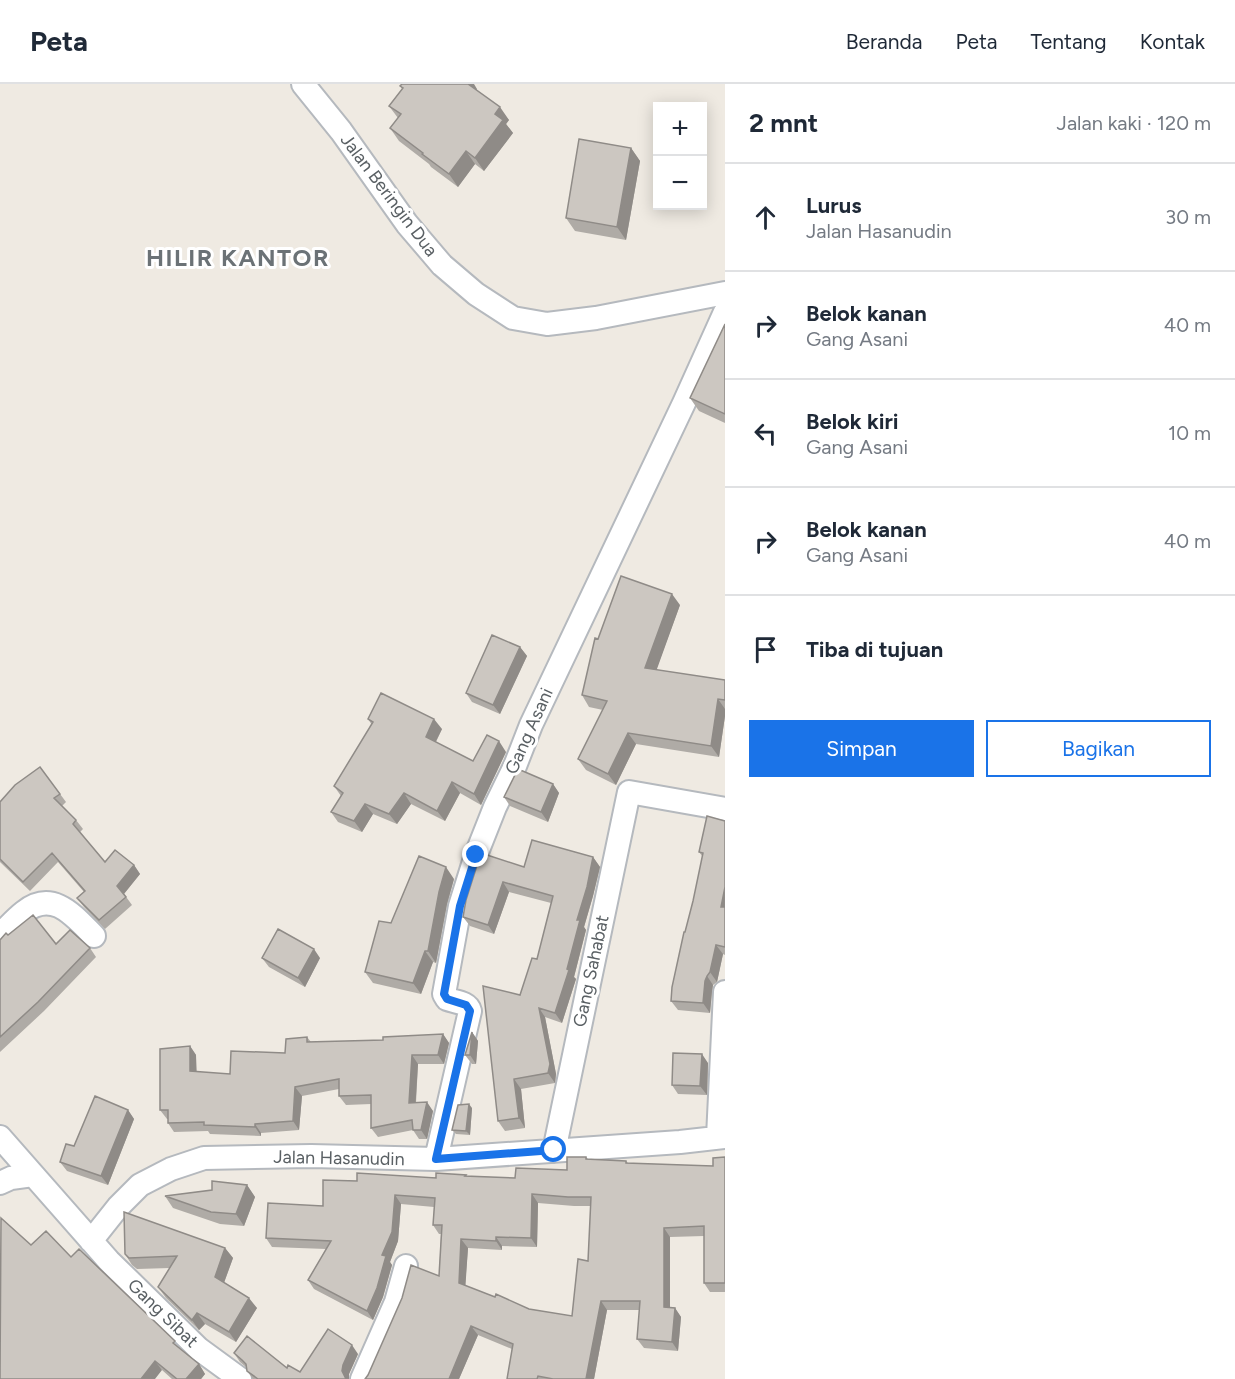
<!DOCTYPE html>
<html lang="id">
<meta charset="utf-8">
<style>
:root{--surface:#fff;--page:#f2f2f3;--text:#1f2937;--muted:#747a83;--line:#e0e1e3;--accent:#1a73e8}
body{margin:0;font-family:Figtree,sans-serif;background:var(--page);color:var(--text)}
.controls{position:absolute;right:18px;top:18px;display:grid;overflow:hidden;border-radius:0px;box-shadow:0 3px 15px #0003}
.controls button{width:54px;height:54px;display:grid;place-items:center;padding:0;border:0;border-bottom:2px solid var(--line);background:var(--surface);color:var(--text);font:30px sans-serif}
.stop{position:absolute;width:18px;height:18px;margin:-14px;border:4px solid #1a73e8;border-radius:50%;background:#fff}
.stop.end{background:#1a73e8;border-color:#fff;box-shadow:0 2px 6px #0008}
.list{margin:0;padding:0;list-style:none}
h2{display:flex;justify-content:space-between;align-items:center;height:78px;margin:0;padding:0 24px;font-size:26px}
h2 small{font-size:20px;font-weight:400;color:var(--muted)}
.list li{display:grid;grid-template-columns:39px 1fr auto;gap:18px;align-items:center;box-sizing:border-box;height:108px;padding:0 24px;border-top:2px solid var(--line)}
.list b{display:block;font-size:22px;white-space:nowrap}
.list p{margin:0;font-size:20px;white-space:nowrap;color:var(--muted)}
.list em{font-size:20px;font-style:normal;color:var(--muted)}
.actions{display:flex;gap:12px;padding:18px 24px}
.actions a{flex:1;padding:14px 0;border:2px solid var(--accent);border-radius:0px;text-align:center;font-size:21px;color:var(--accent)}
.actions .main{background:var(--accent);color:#fff}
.icon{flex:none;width:33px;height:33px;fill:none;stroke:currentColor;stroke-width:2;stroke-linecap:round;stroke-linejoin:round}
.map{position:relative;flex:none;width:725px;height:1295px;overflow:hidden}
header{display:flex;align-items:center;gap:36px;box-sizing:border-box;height:84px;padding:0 30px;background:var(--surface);border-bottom:2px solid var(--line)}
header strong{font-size:28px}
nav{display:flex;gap:33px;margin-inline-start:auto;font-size:21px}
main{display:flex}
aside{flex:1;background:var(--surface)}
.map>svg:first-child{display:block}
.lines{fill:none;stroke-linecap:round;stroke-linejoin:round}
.street-casing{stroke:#b5b9be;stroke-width:26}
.street{stroke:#fff;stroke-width:22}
.wall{fill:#afaba6;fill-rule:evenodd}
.shaded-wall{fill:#8f8b87}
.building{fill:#ccc7c1;stroke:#8f8b87;stroke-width:1.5;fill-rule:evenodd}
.route{stroke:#1a73e8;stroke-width:8}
.labels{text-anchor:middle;stroke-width:6;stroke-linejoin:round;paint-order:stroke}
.street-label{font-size:18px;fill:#5a6064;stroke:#fff}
.district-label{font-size:24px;font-weight:bold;letter-spacing:1.5px;fill:#6b7276;stroke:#fff}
</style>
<header>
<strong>Peta</strong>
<nav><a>Beranda</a><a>Peta</a><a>Tentang</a><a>Kontak</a></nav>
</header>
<main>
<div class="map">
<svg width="725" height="1295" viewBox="0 0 725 1295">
<rect width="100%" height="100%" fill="#efeae2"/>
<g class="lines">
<defs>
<path id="street" d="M303,0L341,47L407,140L442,181L476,210L513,234L547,240L596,234L725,209
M0,851C8,843 15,835 24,828C53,805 74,832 94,852
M0,1053L109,1177L199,1265L240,1295
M718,1053L725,908
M554,1067L629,708L725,725
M436,1075L470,927C468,918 455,918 447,915L444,910L460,822L476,771L495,723L515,682L531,641L684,319L725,228
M0,1099L11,1094L33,1091
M91,1157L118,1123L140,1101L171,1085L204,1074L311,1072L436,1075L680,1058L725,1053
M362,1295L396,1218L406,1182"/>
</defs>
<!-- street casing -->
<use href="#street" class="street-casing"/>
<!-- street -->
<use href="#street" class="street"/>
</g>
<!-- wall -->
<path class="wall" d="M400,2L477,5V6L509,36L506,40L513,49L484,87L475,80L458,103L431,83L429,80L399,57L390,44L398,34L389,22L402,5Z
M631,64L640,77L626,156L575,147L566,134Z
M725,240V339L699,327L690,314Z
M680,521L656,586L725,596V632L719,673L636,660L616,701L586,686L578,675L603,626L589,623L582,611L598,555Z
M520,563L527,572L500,630L472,618L466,609Z
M368,635L442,645L436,658L473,677L506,668L481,721L460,709L445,737L411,720L397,740L373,730L362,748L338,738L331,728L341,712L334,702L372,641Z
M40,683L66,718L62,722L76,736L83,745L80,748L105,778L134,781L140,790L124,810L132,821L105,845L84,823L77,814L84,808L58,778L30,807L0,778V718Z
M553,700L559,709L548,738L510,722L504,713Z
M725,737V871L723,870L717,898L713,901L712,907L710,929L678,926L671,917L703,773L699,768Z
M593,773L600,783L593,812L584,843L586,846L574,893L576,895L562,939L545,933L556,990L555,999L521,1005L525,1044L505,1047L498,1037L520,911L537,875L551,819L509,808L494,850L470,842L463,833L466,816L524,783Z
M454,795L447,820L436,879L433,878L421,910L373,899L365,888L391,839Z
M8,851L56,860L90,864L96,873L44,927L0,968V856Z
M262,874H320L305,903L269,883Z
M472,948L478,957L476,980H472L465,971Z
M443,950L449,959L444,980H418L416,1019L433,1027L427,1055H419L413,1046L378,1053L371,1044V1020L346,1021L339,1012V1005L302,1012L299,1046L261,1049V1052L210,1050L208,1047L174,1048L168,1039V1035H167L160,1026L190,962L196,971V988L230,990L285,969L307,953L311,958L383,956Z
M708,979L707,1011L678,1010L672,1001Z
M472,1024L470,1051L456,1050L452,1046Z
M128,1026L134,1035L108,1101L67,1087L60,1078L74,1062Z
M586,1073L588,1075L626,1077L628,1079L713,1082L725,1073V1208H710L704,1199V1152L670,1153V1224H675L681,1233L678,1267L644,1264L637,1255L640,1226H607L594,1295H507L512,1265L478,1251L459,1295L439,1192L441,1150H439L433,1141L434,1123L401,1120L398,1157L390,1178L392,1181L383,1213L373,1236L314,1205L308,1196L326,1165L272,1163L266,1154L323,1122L357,1097L467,1092L515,1094L567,1086ZM538,1119L574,1122H591L588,1177L572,1232L529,1225L465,1202L468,1164L502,1166V1162L537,1163Z
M247,1101L255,1113L244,1142L220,1140L173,1124L165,1112L212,1106Z
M31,1161L71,1173L199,1280L205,1290L201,1295H172L162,1286Z
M225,1164L233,1174L224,1199L257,1224L236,1258L205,1240L199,1246L166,1214L158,1203L170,1184L137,1185L132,1181L125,1170Z
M234,1269L300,1288L358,1270L349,1290V1295H253L247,1287L246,1283L240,1278Z"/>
<!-- shaded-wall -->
<path class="shaded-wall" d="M466,0H474L477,5L473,10Z
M500,23L509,36L506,40L513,49L484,87L475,74L495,30Z
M631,64L640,77L626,156L617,143Z
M466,67L475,80L458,103L449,90Z
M672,510L680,521L653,596L645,584Z
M520,563L527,572L500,630L493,621Z
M718,615L725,625V632L719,673L711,662Z
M434,635L442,645L433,663L426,653Z
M628,649L636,660L616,701L608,690Z
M499,657L506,668L481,721L474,710Z
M452,698L460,709L445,737L437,727Z
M553,700L559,709L548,738L541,728Z
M404,709L411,720L397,740L389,730Z
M365,720L373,730L362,748L354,737Z
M593,773L600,783L593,812L584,843L586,846L574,893L576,895L562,939L555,929L567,885L577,836Z
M134,781L140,790L123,811L117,802Z
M446,783L454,795L447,820L436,879L428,867L439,808Z
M503,798L509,808L494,850L488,841Z
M725,803V829L721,823Z
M716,861L723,870L717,898L710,888Z
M314,865L320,874L305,903L298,894Z
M425,867L433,878L421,910L413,899Z
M707,892L713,901L712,907L710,929L703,919L705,897Z
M539,924L545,933L556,990L555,999L548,989Z
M472,948L478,957L476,980L470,971Z
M443,950L449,959L444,980L438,971Z
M190,962L196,971L197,996L190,987Z
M702,970L708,979L707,1011L700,1002Z
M412,971L418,980L415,1028L409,1019Z
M514,995L521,1005L525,1044L519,1034Z
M295,1003L302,1012L299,1046L293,1037Z
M427,1018L433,1027L427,1055L421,1046Z
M469,1020L472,1024L470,1051L466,1047Z
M128,1026L134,1035L108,1101L101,1092Z
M255,1040L261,1049V1052L255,1043Z
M247,1101L255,1113L244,1142L236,1130Z
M532,1110L538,1119L537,1163L531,1154Z
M395,1111L401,1120L398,1157L390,1178L392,1181L383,1213L373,1236L367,1227L382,1171Z
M664,1144L670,1153V1232L664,1223Z
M496,1153L502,1162V1166L496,1157Z
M461,1155L468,1164L465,1208L459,1199Z
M225,1164L233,1174L222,1204L215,1193Z
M249,1214L257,1224L236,1258L229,1248Z
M601,1217L607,1226L594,1295H586Z
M675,1224L681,1233L678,1267L672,1258Z
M197,1229L205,1240L199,1246L192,1236Z
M471,1242L478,1251L459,1295H449Z
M352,1261L358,1270L349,1290V1295H346L342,1287L343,1281Z
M155,1277L162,1286L155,1295H141Z
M199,1280L205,1290L201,1295H186Z"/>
<!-- building -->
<path class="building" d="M402,0H468L500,23L495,30L503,36L475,74L466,67L449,90L422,70L423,69L390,44L401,30L389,22L403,4L400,2Z
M579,55L631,64L617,143L566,134Z
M725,240V330L690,314Z
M621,492L672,510L645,584L725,596V616L718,615L711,662L628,649L608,690L578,675L607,617L582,611L595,554L598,555Z
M492,551L520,563L493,621L466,609Z
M381,609L434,635L426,653L473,677L487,651L499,657L474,710L452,698L437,727L404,709L389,730L365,720L354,737L331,728L343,709L334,702L373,638L368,635Z
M40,683L60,710L54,714L76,736L73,740L105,778L115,766L134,781L117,802L126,813L99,836L77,814L85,807L52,769L23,798L0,775V718L15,701Z
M518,685L553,700L541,728L504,713Z
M707,732L725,737V803L721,823H725V863L716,861L710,888L707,892L705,897L703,919L671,917L672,903L684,848H685L693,817L703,769L699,768Z
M532,756L593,773L587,803L577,836H580L567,885L569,886L555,929L539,924L550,980L548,989L514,995L519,1034L498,1037L483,902L520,911L532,874L537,875L553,812L503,798L488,841L463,833L466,816L481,769L524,783Z
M419,772L446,783L439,808L428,867H425L413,899L365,888L379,837L391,839Z
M33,831L56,860L70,846L90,864L38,918L0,953V856L6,849L8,851Z
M278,845L314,865L298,894L262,874Z
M472,948L470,971H465Z
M443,950L438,971H412L409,1019L427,1018L421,1046H413L412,1036L371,1044V1011L339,1012V995L295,1003L293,1037L255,1040V1043L204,1041V1038L168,1039V1026H160V965L190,962V987L230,990L231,967L285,969L286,955L307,953V958L383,956V953Z
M673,969L702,970L700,1002L672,1001Z
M95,1012L128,1026L101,1092L60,1078L66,1060L74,1062Z
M469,1020L466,1047L452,1046L458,1021Z
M567,1073H586V1075L626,1077V1079L713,1082V1074L725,1073V1199H704V1142L664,1144V1223L675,1224L672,1258L637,1255L640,1217H601L586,1295H553L538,1292L537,1295H507L513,1260L471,1242L449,1295H365L368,1291L402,1214L411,1181L439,1192L442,1141H433L435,1114L395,1111L392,1148L382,1171L386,1172L377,1204L367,1227L308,1196L331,1157L266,1154L268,1119L323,1122V1096L357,1097V1089L436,1094V1089L466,1091L465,1092L515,1094L516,1084L567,1086ZM532,1110L568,1113H591L588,1177L578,1175L572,1232L529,1225L496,1210L495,1213L459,1199L461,1155L496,1157V1153L531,1154Z
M212,1097L247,1101L236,1130L211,1128L165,1112L212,1106Z
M124,1128L225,1164L215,1193L249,1214L229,1248L197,1229L192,1236L158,1203L177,1172L129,1174L125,1170Z
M1,1134L31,1161L46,1147L71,1173L79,1165L175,1257L173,1259L199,1280L186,1295H177L155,1277L141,1295H0Z
M328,1245L352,1261L343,1281L342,1287L346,1295H258L247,1287L246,1280L242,1276L234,1269L247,1252L287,1284L288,1281L300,1288Z"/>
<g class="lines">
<!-- route -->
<path class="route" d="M476,771L460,822L444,910L447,915L466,921L470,927L436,1075L554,1066"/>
</g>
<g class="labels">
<!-- street labels -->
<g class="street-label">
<text transform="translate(389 111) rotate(53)" y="6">Jalan Beringin Dua</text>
<text transform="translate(529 647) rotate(-66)" y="6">Gang Asani</text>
<text transform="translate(591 887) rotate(-78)" y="6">Gang Sahabat</text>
<text transform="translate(339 1074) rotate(1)" y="6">Jalan Hasanudin</text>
<text transform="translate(163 1229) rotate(44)" y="6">Gang Sibat</text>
</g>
<!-- district labels -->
<g class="district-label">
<text x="238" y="182">HILIR KANTOR</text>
</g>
</g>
</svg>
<div class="controls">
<button>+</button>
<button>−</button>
</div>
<div class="stop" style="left:554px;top:1066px"></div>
<div class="stop end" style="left:476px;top:771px"></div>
</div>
<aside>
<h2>2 mnt<small>Jalan kaki · 120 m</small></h2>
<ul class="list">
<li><svg class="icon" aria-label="ahead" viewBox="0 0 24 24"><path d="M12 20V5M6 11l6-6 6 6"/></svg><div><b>Lurus</b><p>Jalan Hasanudin</p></div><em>30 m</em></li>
<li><svg class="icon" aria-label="right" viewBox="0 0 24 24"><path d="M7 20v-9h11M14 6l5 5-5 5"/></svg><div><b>Belok kanan</b><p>Gang Asani</p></div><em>40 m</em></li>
<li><svg class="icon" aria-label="left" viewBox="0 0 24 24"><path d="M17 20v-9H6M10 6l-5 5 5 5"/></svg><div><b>Belok kiri</b><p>Gang Asani</p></div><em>10 m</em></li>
<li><svg class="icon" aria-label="right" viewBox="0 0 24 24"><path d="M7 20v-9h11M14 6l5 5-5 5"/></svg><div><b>Belok kanan</b><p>Gang Asani</p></div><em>40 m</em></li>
<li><svg class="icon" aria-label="arrive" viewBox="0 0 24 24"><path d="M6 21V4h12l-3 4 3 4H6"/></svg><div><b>Tiba di tujuan</b></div></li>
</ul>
<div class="actions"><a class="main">Simpan</a><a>Bagikan</a></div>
</aside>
</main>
